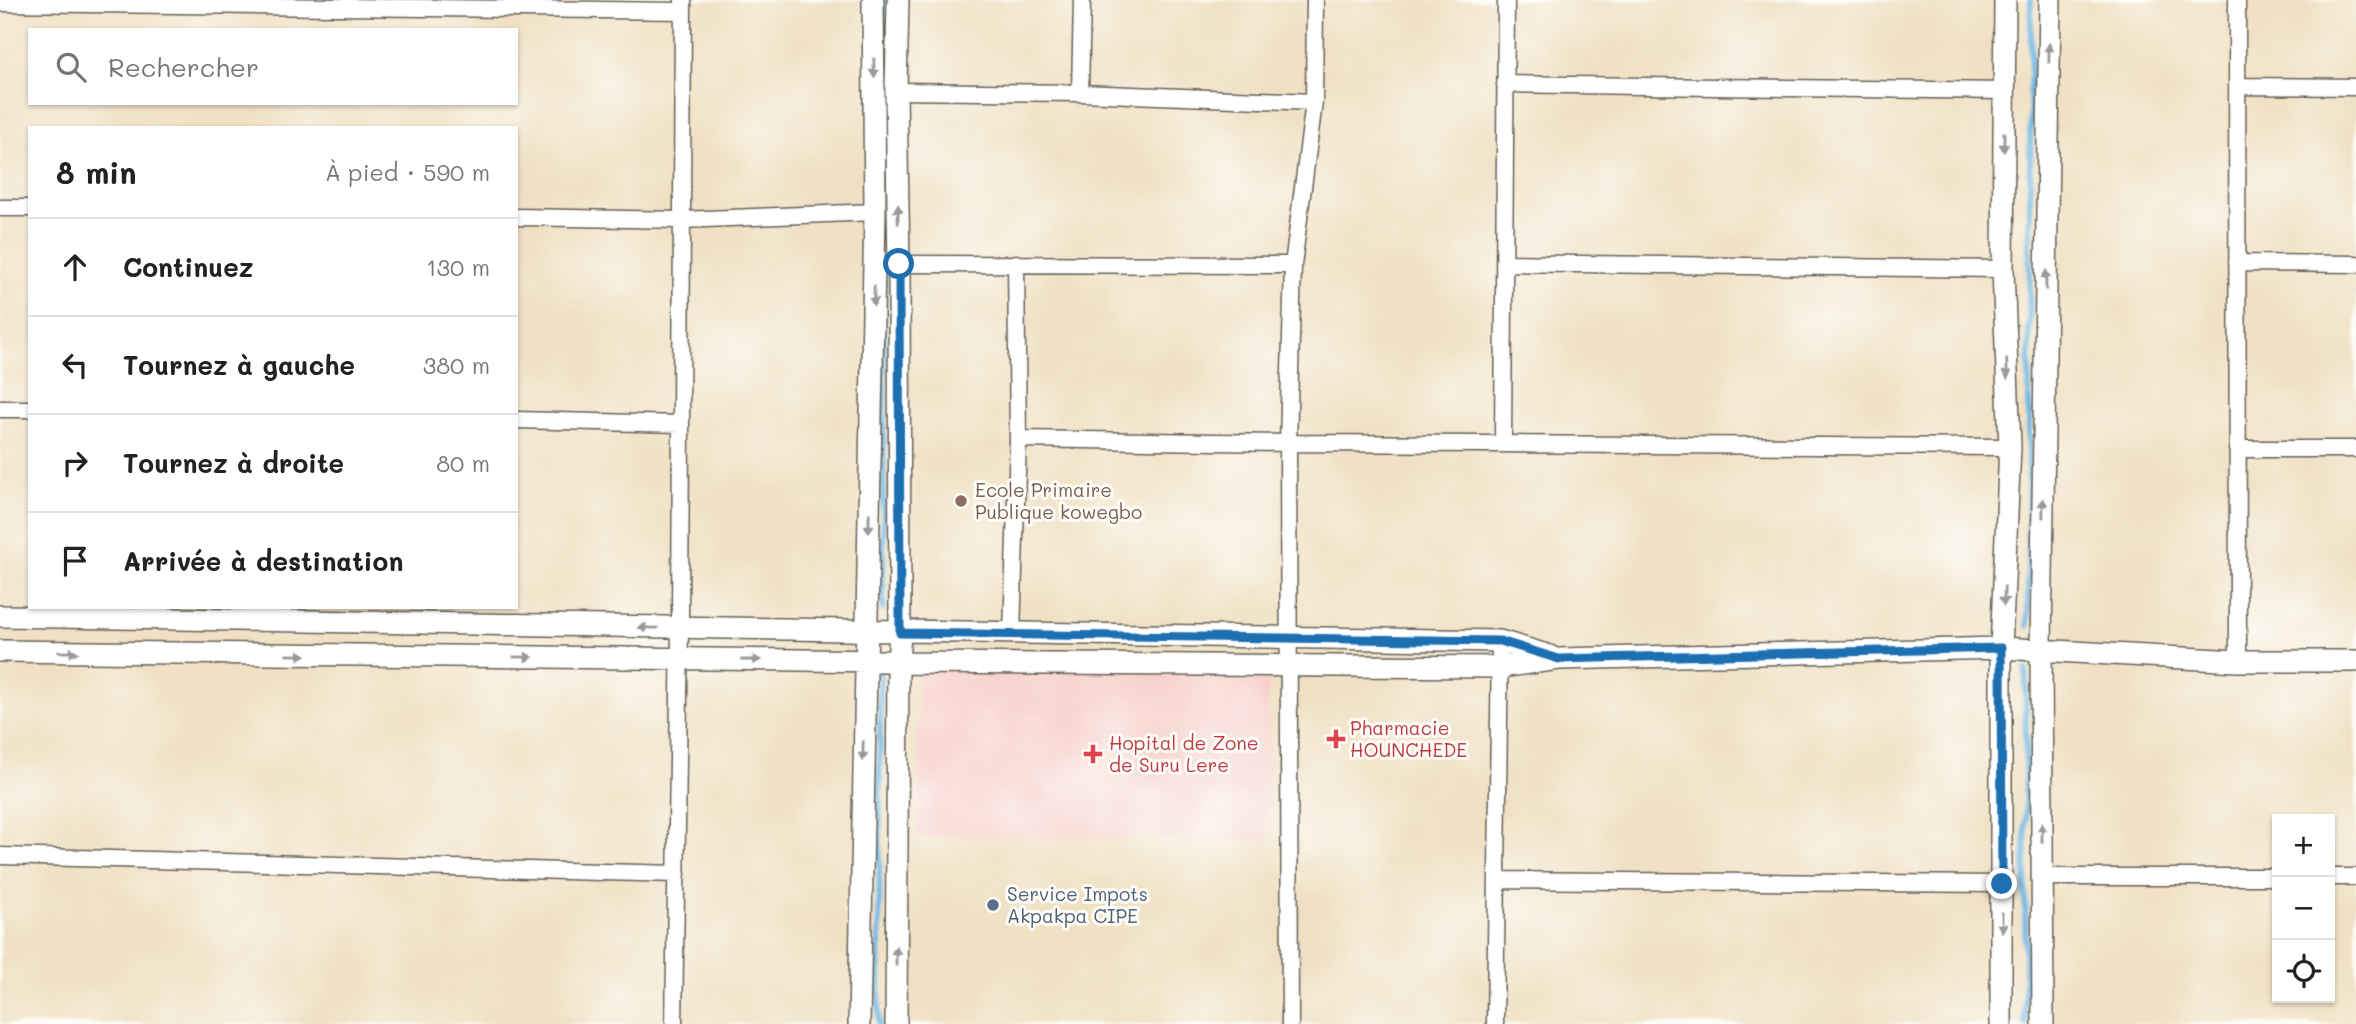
<!DOCTYPE html>
<html lang="fr">
<meta charset="utf-8">
<style>
:root{--surface:#fff;--page:#f6f6f6;--text:#222;--muted:#767676;--line:#e0e0e0}
body{margin:0;font-family:Mali,sans-serif;background:var(--page);color:var(--text)}
.controls{position:absolute;right:21px;bottom:21px;display:grid;overflow:hidden;border-radius:0px;box-shadow:0 2px 5px #0004}
.controls button{width:63px;height:63px;display:grid;place-items:center;padding:0;border:0;border-bottom:2px solid var(--line);background:var(--surface);color:var(--text);font:35px sans-serif}
.stop{position:absolute;width:21px;height:21px;margin:-16px;border:5px solid #1f6fb2;border-radius:50%;background:#fff}
.stop.end{background:#1f6fb2;border-color:#fff;box-shadow:0 2px 7px #0008}
.list{margin:0;padding:0;list-style:none}
h2{display:flex;justify-content:space-between;align-items:center;height:91px;margin:0;padding:0 28px;font-size:30px}
h2 small{font-size:23px;font-weight:400;color:var(--muted)}
.list li{display:grid;grid-template-columns:46px 1fr auto;gap:21px;align-items:center;box-sizing:border-box;height:98px;padding:0 28px;border-top:2px solid var(--line)}
.list b{display:block;font-size:26px;white-space:nowrap}
.list em{font-size:23px;font-style:normal;color:var(--muted)}
.icon{flex:none;width:38px;height:38px;fill:none;stroke:currentColor;stroke-width:2;stroke-linecap:round;stroke-linejoin:round}
.map{position:relative;flex:none;width:2356px;height:1024px;overflow:hidden}
.search{position:absolute;background:var(--surface);box-shadow:0 2px 5px #0004;left:28px;top:28px;width:490px;height:77px;display:flex;align-items:center;gap:18px;box-sizing:border-box;padding:0 24px;border-radius:0px;color:var(--muted);font-size:26px}
.panel{position:absolute;background:var(--surface);box-shadow:0 2px 5px #0004;left:28px;top:126px;width:490px;height:483px;border-radius:0px}
.map>svg:first-child{display:block}
.built{fill:#f7d0cb}
.lines{fill:none;stroke-linecap:round;stroke-linejoin:round}
.stream{stroke:#6ab6e3;stroke-width:6}
.minor-casing{stroke:#666157;stroke-width:19}
.tertiary-casing{stroke:#666157;stroke-width:24}
.minor{stroke:#fff;stroke-width:16}
.tertiary{stroke:#fff;stroke-width:21}
.oneway{fill:#999}
.route{stroke:#1f6fb2;stroke-width:9}
.education-dot{fill:#8d6e63;stroke:#fdfcf7;stroke-width:2.5}
.health-dot{fill:#e0444e;stroke:#fdfcf7;stroke-width:2.5}
.service-dot{fill:#5c6f8a;stroke:#fdfcf7;stroke-width:2.5}
.labels{text-anchor:middle;stroke-width:6;stroke-linejoin:round;paint-order:stroke}
.education-label{font-size:19px;fill:#785e54;stroke:#fdfcf7;text-anchor:start}
.health-label{font-size:19px;fill:#be3a42;stroke:#fdfcf7;text-anchor:start}
.service-label{font-size:19px;fill:#4e5e75;stroke:#fdfcf7;text-anchor:start}
</style>
<div class="map">
<svg width="2356" height="1024" viewBox="0 0 2356 1024">
<rect width="100%" height="100%" fill="#fdfcf7"/>
<filter id="ink" filterUnits="userSpaceOnUse"><feTurbulence type="fractalNoise" baseFrequency=".0143" numOctaves="2"/><feDisplacementMap in="SourceGraphic" scale="14" xChannelSelector="R" yChannelSelector="G"/><feConvolveMatrix kernelMatrix="1 2 1 2 8 2 1 2 1" color-interpolation-filters="sRGB"/></filter>
<filter id="wash" filterUnits="userSpaceOnUse"><feTurbulence type="fractalNoise" baseFrequency=".00686" numOctaves="4" result="noise"/><feDisplacementMap in="SourceGraphic" scale="28" xChannelSelector="R" yChannelSelector="G"/><feGaussianBlur stdDeviation="1.57" result="paint"/><feColorMatrix in="noise" values="0 0 0 0 0 0 0 0 0 0 0 0 0 0 0 0 0 1.4 0 .05"/><feComposite in="paint" operator="in"/></filter>
<g filter="url(#wash)">
<rect width="100%" height="100%" fill="#f0e1c4"/>
<!-- built -->
<path class="built" d="M918,669L1269,671L1268,840L917,837Z"/>
<g class="lines">
<!-- stream -->
<path class="stream" d="M885,135V0
M883,609L884,278
M2028,626L2031,0
M879,1024L880,668
M2025,1024L2026,670"/>
</g>
</g>
<g filter="url(#ink)">
<g class="lines">
<defs>
<path id="minor" d="M2237,0L2238,661
M0,3L683,11
M1505,84L2005,91
M2237,86L2356,87
M896,91L1080,93L1314,102
M1080,93L1082,0
M0,208H30
M516,217L682,220L875,212
M1504,263L2003,269
M2237,263L2356,264
M899,264L1293,265
M0,409H30
M516,420L681,424
M1018,439L1288,443L2010,447
M1503,443L1506,0
M2237,449H2356
M1012,634L1018,439L1016,263
M0,856L677,874
M2043,877H2277
M2330,877H2356
M1498,880L2002,884
M674,1024L680,629L683,0
M1290,1024L1288,443L1293,265L1314,102L1315,0
M1495,1024L1500,641"/>
<path id="tertiary" d="M0,616L1500,641L1550,656
M0,651L893,661L898,663L1500,667L1559,659L2001,648L2238,661H2356
M859,1024L875,212L873,0
M896,1024L898,663L900,633L899,264L896,91L898,0
M2001,1024V648L2010,447L2003,269L2005,0
M2043,1024L2041,649L2050,0"/>
</defs>
<!-- minor casing -->
<use href="#minor" class="minor-casing"/>
<!-- tertiary casing -->
<use href="#tertiary" class="tertiary-casing"/>
<!-- minor -->
<use href="#minor" class="minor"/>
<!-- tertiary -->
<use href="#tertiary" class="tertiary"/>
</g>
<!-- one-way arrows -->
<defs><path id="oneway-solid" d="M-6-.8H1V-3.2L6.5 0L1 3.2V.8H-6Z" transform="scale(1.75)"/></defs>
<g class="oneway">
<use href="#oneway-solid" transform="translate(2049 53) rotate(-89)"/>
<use href="#oneway-solid" transform="translate(874 68) rotate(89)"/>
<use href="#oneway-solid" transform="translate(2004 142) rotate(90)"/>
<use href="#oneway-solid" transform="translate(898 214) rotate(-91)"/>
<use href="#oneway-solid" transform="translate(2046 280) rotate(-89)"/>
<use href="#oneway-solid" transform="translate(874 296) rotate(91)"/>
<use href="#oneway-solid" transform="translate(2007 369) rotate(88)"/>
<use href="#oneway-solid" transform="translate(2043 508) rotate(-89)"/>
<use href="#oneway-solid" transform="translate(869 523) rotate(91)"/>
<use href="#oneway-solid" transform="translate(2004 596) rotate(92)"/>
<use href="#oneway-solid" transform="translate(648 628) rotate(-179)"/>
<use href="#oneway-solid" transform="translate(68 652) rotate(1)"/>
<use href="#oneway-solid" transform="translate(296 655) rotate(1)"/>
<use href="#oneway-solid" transform="translate(523 657) rotate(1)"/>
<use href="#oneway-solid" transform="translate(751 660)"/>
<use href="#oneway-solid" transform="translate(863 751) rotate(91)"/>
<use href="#oneway-solid" transform="translate(2042 833) rotate(-90)"/>
<use href="#oneway-solid" transform="translate(2002 922) rotate(90)"/>
<use href="#oneway-solid" transform="translate(896 956) rotate(-90)"/>
</g>
</g>
<g class="lines" filter="url(#ink)">
<!-- route -->
<path class="route" d="M899,264L900,633L1500,641L1559,659L2001,648L2002,884"/>
</g>
<!-- markers -->
<circle class="education-dot" cx="961" cy="501" r="7"/>
<g class="health-dot">
<path d="M1332.5 728.5h7v7h7v7h-7v7h-7v-7h-7v-7h7z"/>
<path d="M1089.5 743.5h7v7h7v7h-7v7h-7v-7h-7v-7h7z"/>
</g>
<circle class="service-dot" cx="993" cy="905" r="7"/>
<g class="labels">
<!-- education labels -->
<g class="education-label">
<text x="975" y="497">Ecole Primaire<tspan x="975" dy="22">Publique kowegbo</tspan></text>
</g>
<!-- health labels -->
<g class="health-label">
<text x="1350" y="735">Pharmacie<tspan x="1350" dy="22">HOUNCHEDE</tspan></text>
<text x="1109" y="750">Hopital de Zone<tspan x="1109" dy="22">de Suru Lere</tspan></text>
</g>
<!-- service labels -->
<g class="service-label">
<text x="1007" y="901">Service Impots<tspan x="1007" dy="22">Akpakpa CIPE</tspan></text>
</g>
</g>
</svg>
<div class="controls">
<button>+</button>
<button>−</button>
<button><svg class="icon" aria-label="locate" viewBox="0 0 24 24"><circle cx="12" cy="12" r="6"/><path d="M12 2v4M12 18v4M2 12h4M18 12h4"/></svg></button>
</div>
<div class="stop" style="left:899px;top:264px"></div>
<div class="stop end" style="left:2002px;top:884px"></div>
<div class="search"><svg class="icon" aria-label="search" viewBox="0 0 24 24"><circle cx="10" cy="10" r="6"/><path d="M15 15l6 6"/></svg>Rechercher</div>
<section class="panel">
<h2>8 min<small>À pied · 590 m</small></h2>
<ul class="list">
<li><svg class="icon" aria-label="ahead" viewBox="0 0 24 24"><path d="M12 20V5M6 11l6-6 6 6"/></svg><div><b>Continuez</b></div><em>130 m</em></li>
<li><svg class="icon" aria-label="left" viewBox="0 0 24 24"><path d="M17 20v-9H6M10 6l-5 5 5 5"/></svg><div><b>Tournez à gauche</b></div><em>380 m</em></li>
<li><svg class="icon" aria-label="right" viewBox="0 0 24 24"><path d="M7 20v-9h11M14 6l5 5-5 5"/></svg><div><b>Tournez à droite</b></div><em>80 m</em></li>
<li><svg class="icon" aria-label="arrive" viewBox="0 0 24 24"><path d="M6 21V4h12l-3 4 3 4H6"/></svg><div><b>Arrivée à destination</b></div></li>
</ul>
</section>
</div>
